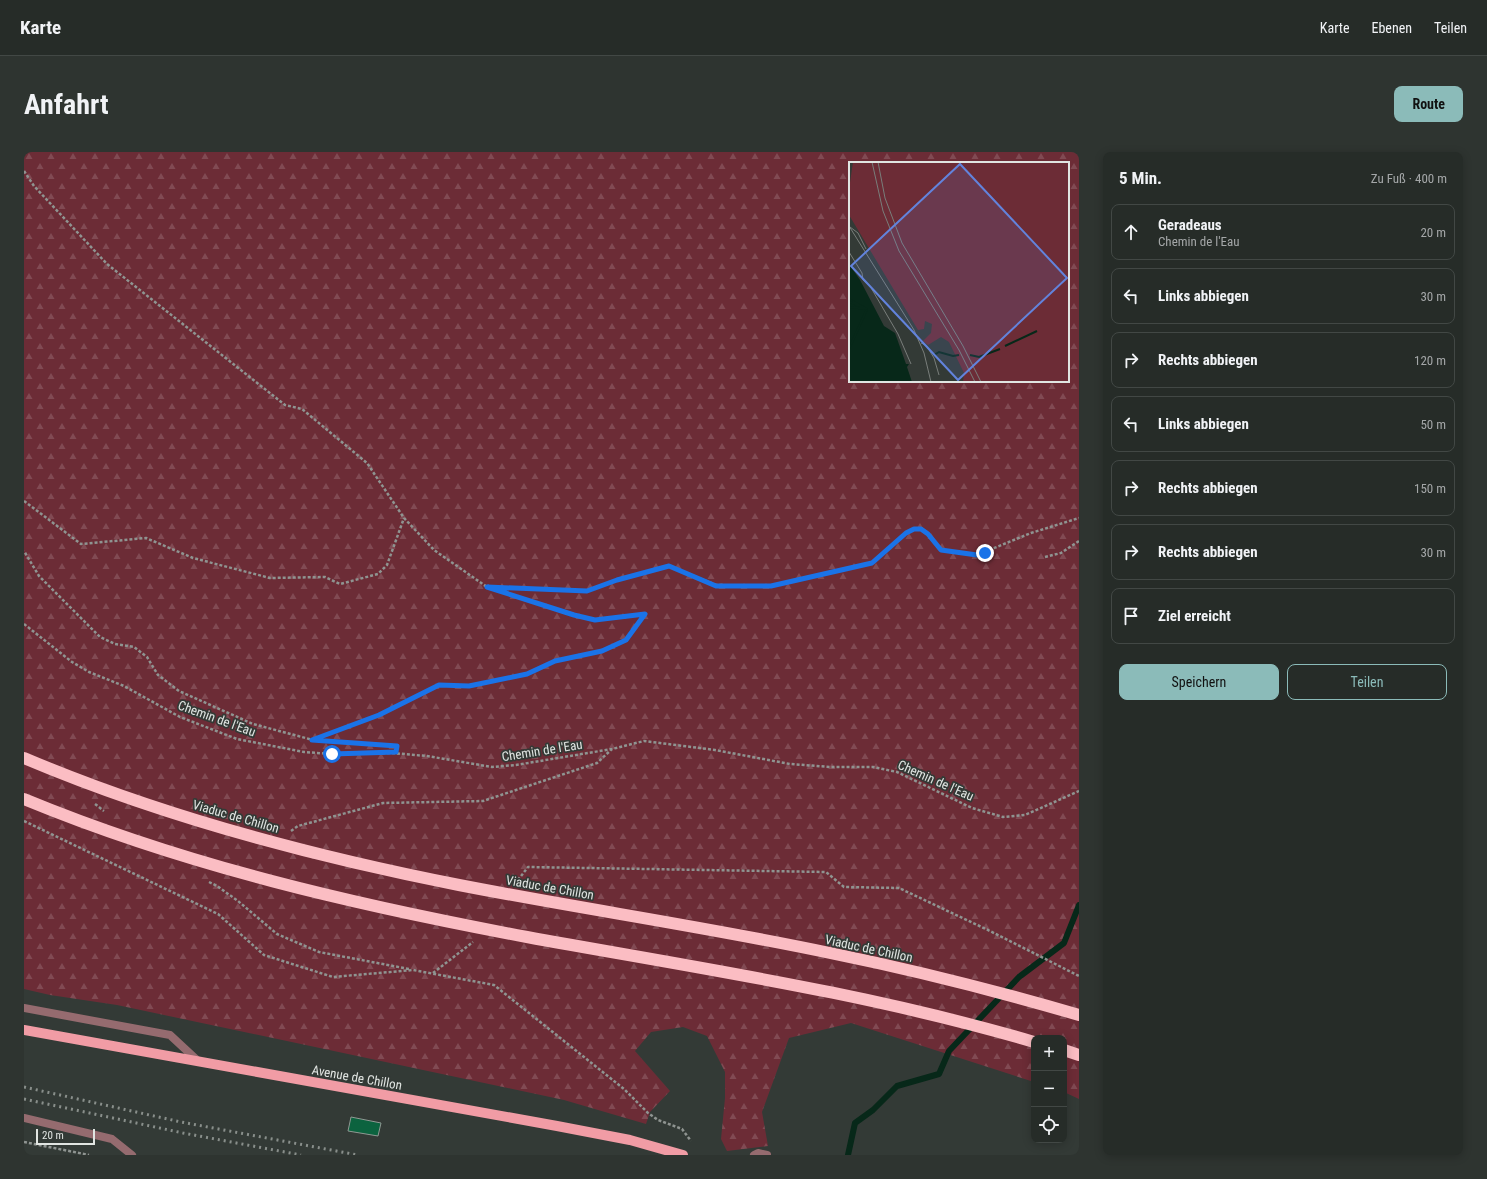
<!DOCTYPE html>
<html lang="de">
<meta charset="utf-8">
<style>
:root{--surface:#262c28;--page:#2e3430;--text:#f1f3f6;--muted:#a4a7a8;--line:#424845;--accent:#8bbbb9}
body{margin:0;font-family:"Roboto Condensed",sans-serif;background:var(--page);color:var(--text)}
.controls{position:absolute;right:12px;bottom:12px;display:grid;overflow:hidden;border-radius:8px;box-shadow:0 2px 10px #0003}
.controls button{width:36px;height:36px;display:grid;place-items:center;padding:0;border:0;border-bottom:1px solid var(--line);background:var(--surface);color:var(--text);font:20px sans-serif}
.scale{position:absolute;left:12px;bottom:10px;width:59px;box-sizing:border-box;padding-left:4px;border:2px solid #e1e5e2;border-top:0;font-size:11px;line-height:14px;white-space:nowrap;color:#e1e5e2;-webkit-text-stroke:3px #333a36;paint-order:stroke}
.stop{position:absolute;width:12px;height:12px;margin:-9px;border:3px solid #1a73e8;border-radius:50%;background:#fff}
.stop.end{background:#1a73e8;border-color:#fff;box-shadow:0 1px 4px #0008}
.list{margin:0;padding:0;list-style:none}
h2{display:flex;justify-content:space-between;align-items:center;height:52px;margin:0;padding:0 16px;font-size:17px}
h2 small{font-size:13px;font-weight:400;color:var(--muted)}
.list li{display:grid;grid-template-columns:26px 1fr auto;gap:12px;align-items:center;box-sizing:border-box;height:56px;margin:0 8px 8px;padding:0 8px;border:1px solid var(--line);border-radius:8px}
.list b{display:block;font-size:15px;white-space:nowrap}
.list p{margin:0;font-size:13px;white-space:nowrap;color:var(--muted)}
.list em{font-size:13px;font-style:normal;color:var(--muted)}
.actions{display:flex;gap:8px;padding:12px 16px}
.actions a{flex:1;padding:9px 0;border:1px solid var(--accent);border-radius:8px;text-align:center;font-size:14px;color:var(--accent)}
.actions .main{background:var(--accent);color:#111}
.icon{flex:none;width:22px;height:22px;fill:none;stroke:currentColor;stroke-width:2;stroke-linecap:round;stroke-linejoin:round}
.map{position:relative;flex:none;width:1055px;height:1003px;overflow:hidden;border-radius:8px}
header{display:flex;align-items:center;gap:24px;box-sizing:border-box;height:56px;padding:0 20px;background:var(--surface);border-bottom:1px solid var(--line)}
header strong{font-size:19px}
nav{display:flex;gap:22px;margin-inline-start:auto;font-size:14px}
.intro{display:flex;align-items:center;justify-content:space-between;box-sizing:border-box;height:96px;padding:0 24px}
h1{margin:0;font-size:28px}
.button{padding:10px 18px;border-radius:8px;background:var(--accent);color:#111;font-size:14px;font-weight:700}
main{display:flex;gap:24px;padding:0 24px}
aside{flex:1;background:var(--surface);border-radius:8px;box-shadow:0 2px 10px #0003}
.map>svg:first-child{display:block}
.forest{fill:url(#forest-firs);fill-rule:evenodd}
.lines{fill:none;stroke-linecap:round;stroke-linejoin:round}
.stream{stroke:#072819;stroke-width:6}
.building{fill:#0c633f;stroke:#8f9893}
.path{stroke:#8f9491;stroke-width:2.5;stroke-dasharray:3 2;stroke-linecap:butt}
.lane{stroke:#956b6f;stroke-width:8}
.street{stroke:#956b6f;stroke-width:8}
.primary{stroke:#f19ca5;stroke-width:10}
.highway{stroke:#fbbdc3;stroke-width:12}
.rail{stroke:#898f8b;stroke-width:3;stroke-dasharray:2 4;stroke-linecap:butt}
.highway-bridge{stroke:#fbbdc3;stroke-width:12}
.route{stroke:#1a73e8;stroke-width:5}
.labels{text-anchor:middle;stroke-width:3.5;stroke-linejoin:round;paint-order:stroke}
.street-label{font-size:13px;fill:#e1e5e2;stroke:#333a36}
.inset-river{fill:none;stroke:#072819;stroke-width:2}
.inset-road{fill:none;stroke:#797e7b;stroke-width:1}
.view{fill:#6283dc;fill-opacity:0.15;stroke:#6283dc;stroke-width:2}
.inset-edge{fill:none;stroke:#e1e5e2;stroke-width:2}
</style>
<header>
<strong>Karte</strong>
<nav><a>Karte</a><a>Ebenen</a><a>Teilen</a></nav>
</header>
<div class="intro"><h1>Anfahrt</h1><a class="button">Route</a></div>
<main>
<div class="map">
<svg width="1055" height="1003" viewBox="0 0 1055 1003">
<defs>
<pattern id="forest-firs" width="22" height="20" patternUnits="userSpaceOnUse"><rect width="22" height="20" fill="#6c2c36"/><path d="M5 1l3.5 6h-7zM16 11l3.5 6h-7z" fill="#814a53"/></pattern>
</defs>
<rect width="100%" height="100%" fill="#333a36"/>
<!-- forest -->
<path class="forest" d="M0,0H1055V947L1040,940V886H1010V930L827,871L765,886L738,960L744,994L703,999L697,987L701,946V920L683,884L659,875L627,880L611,899L646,939L626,960L622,972L540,948L93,853L26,843L0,837ZM826,11H1044V229H826Z"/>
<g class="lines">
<!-- stream -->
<path class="stream" d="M824,1003L831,971L849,958L873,934L915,922L925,899L995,825L1040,791L1055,753"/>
</g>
<!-- building -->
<path class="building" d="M327,965L357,971L354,984L324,979Z"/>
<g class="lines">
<!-- path -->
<path class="path" d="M0,19L10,34L83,112L261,253L278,257L343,311L380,366L410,398L463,435L549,463L571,468L621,462L603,488L578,499L531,509L503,522L445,534L415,533L355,563L289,588L229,572L155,539L134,523L123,505L110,495L91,492L76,485L15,424L0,399
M0,349L57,392L122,386L169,406L246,426L301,425L316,432L354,422L363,413L380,366
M1021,405L1037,401L1055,389
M468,435L563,439L593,428L645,414L692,433L747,434L848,411L883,381L890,377H897L904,382L917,398L953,403L1007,381L1055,366
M0,472L48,510L65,520L100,534L156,565L213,587L280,600L308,602L368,601L403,604L468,615L492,613L588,597L620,589L691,598L766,612L807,615H849L873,620L948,656L979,665L1001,663L1055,639
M290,588L373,594L372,600H370
M71,652L80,659
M0,669L194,762L240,803L309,825L389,818L470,833L600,937L624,961L634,968L658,977L667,989
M267,679L274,674L359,651L459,649L573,611L588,597
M494,728L504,715L802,720L820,735L875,736L966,779L1055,824
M185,730L193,734L214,749L253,782L295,800L385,817
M409,821L449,790
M0,990L65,1003"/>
<!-- lane -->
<path class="lane" d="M0,856L146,883L174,909
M730,1003L734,1001L743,1003"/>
<!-- street -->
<path class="street" d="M0,966L88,987L108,1003"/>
<!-- primary -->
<path class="primary" d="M0,878L533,974L606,988L659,1003"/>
<!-- highway -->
<path class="highway" d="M1040,898L1055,903"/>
<!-- rail -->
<path class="rail" d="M0,935L157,970L334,1003
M0,947L159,981L277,1003"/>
<!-- highway-bridge -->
<path class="highway-bridge" d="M0,606C139,665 287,704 435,733C558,757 683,775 806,801C890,818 973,839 1055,863
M0,647C162,714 332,753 503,785C673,816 844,841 1010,890"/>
</g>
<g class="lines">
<!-- route -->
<path class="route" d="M308,602L372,600L373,594L288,588L355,563L415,533L445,534L503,522L531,509L578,499L602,488L621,462L571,468L550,463L463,435L563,439L593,428L645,414L692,434H747L848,411L882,381L890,377H897L904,382L917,398L953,403L961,401"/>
</g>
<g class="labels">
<!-- street labels -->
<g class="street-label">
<text transform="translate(193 566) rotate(20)" y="5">Chemin de l'Eau</text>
<text transform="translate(518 598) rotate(-9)" y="5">Chemin de l'Eau</text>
<text transform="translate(912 628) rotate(24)" y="5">Chemin de l'Eau</text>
<text transform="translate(212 664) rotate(16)" y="5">Viaduc de Chillon</text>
<text transform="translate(526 735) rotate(10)" y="5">Viaduc de Chillon</text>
<text transform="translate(845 796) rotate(12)" y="5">Viaduc de Chillon</text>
<text transform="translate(333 925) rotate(10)" y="5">Avenue de Chillon</text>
</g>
</g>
<!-- overview -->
<g transform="translate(825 10)">
<rect width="220" height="220" fill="#333a36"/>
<path d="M4,0H220V220H114L115,211L100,180L92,175L79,183L74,179L82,171L83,162L76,159L75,167L69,168L0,53V27Z" fill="#6c2c36"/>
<path d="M0,102L11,118L35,164L46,171L57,202H60L58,205L63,220H0Z" fill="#072819"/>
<path class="inset-river" d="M0,137L18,147M0,140L14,145M0,145L18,147M156,184L188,169M0,187L18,147M85,193L90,190L104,194L110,193M121,193L130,195L151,187"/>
<path class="inset-road" d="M23,0L34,49L50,89L110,188L126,220M29,0L36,36L53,81L114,184L132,220M0,64L65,168L75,191L82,220M1,65L9,71L17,87M0,90L13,111L14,118L21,124L49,172L62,202M72,181L77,183L85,196L90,213"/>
<path class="view" d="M111,2L218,116L109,218L2,104Z"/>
<rect width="220" height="220" class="inset-edge"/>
</g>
</svg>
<div class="controls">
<button>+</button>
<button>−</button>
<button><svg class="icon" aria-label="locate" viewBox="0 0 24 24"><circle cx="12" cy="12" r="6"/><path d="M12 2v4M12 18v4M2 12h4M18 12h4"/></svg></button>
</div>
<div class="scale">20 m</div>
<div class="stop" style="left:308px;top:602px"></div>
<div class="stop end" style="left:961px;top:401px"></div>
</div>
<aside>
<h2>5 Min.<small>Zu Fuß · 400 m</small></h2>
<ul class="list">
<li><svg class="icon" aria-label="ahead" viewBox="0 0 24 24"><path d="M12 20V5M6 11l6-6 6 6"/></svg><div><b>Geradeaus</b><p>Chemin de l'Eau</p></div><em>20 m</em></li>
<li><svg class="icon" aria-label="left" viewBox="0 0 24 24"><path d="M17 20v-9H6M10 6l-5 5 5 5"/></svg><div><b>Links abbiegen</b></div><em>30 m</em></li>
<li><svg class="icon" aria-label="right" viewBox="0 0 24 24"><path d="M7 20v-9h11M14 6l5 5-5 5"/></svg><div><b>Rechts abbiegen</b></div><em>120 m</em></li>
<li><svg class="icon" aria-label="left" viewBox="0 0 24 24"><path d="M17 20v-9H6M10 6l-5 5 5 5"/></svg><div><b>Links abbiegen</b></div><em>50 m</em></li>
<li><svg class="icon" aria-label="right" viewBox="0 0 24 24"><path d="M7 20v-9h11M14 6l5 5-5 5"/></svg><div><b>Rechts abbiegen</b></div><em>150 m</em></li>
<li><svg class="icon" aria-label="right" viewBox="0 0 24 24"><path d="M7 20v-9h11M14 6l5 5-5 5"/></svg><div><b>Rechts abbiegen</b></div><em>30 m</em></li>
<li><svg class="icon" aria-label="arrive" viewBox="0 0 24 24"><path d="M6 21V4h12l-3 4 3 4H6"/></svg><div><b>Ziel erreicht</b></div></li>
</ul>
<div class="actions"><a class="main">Speichern</a><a>Teilen</a></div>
</aside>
</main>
